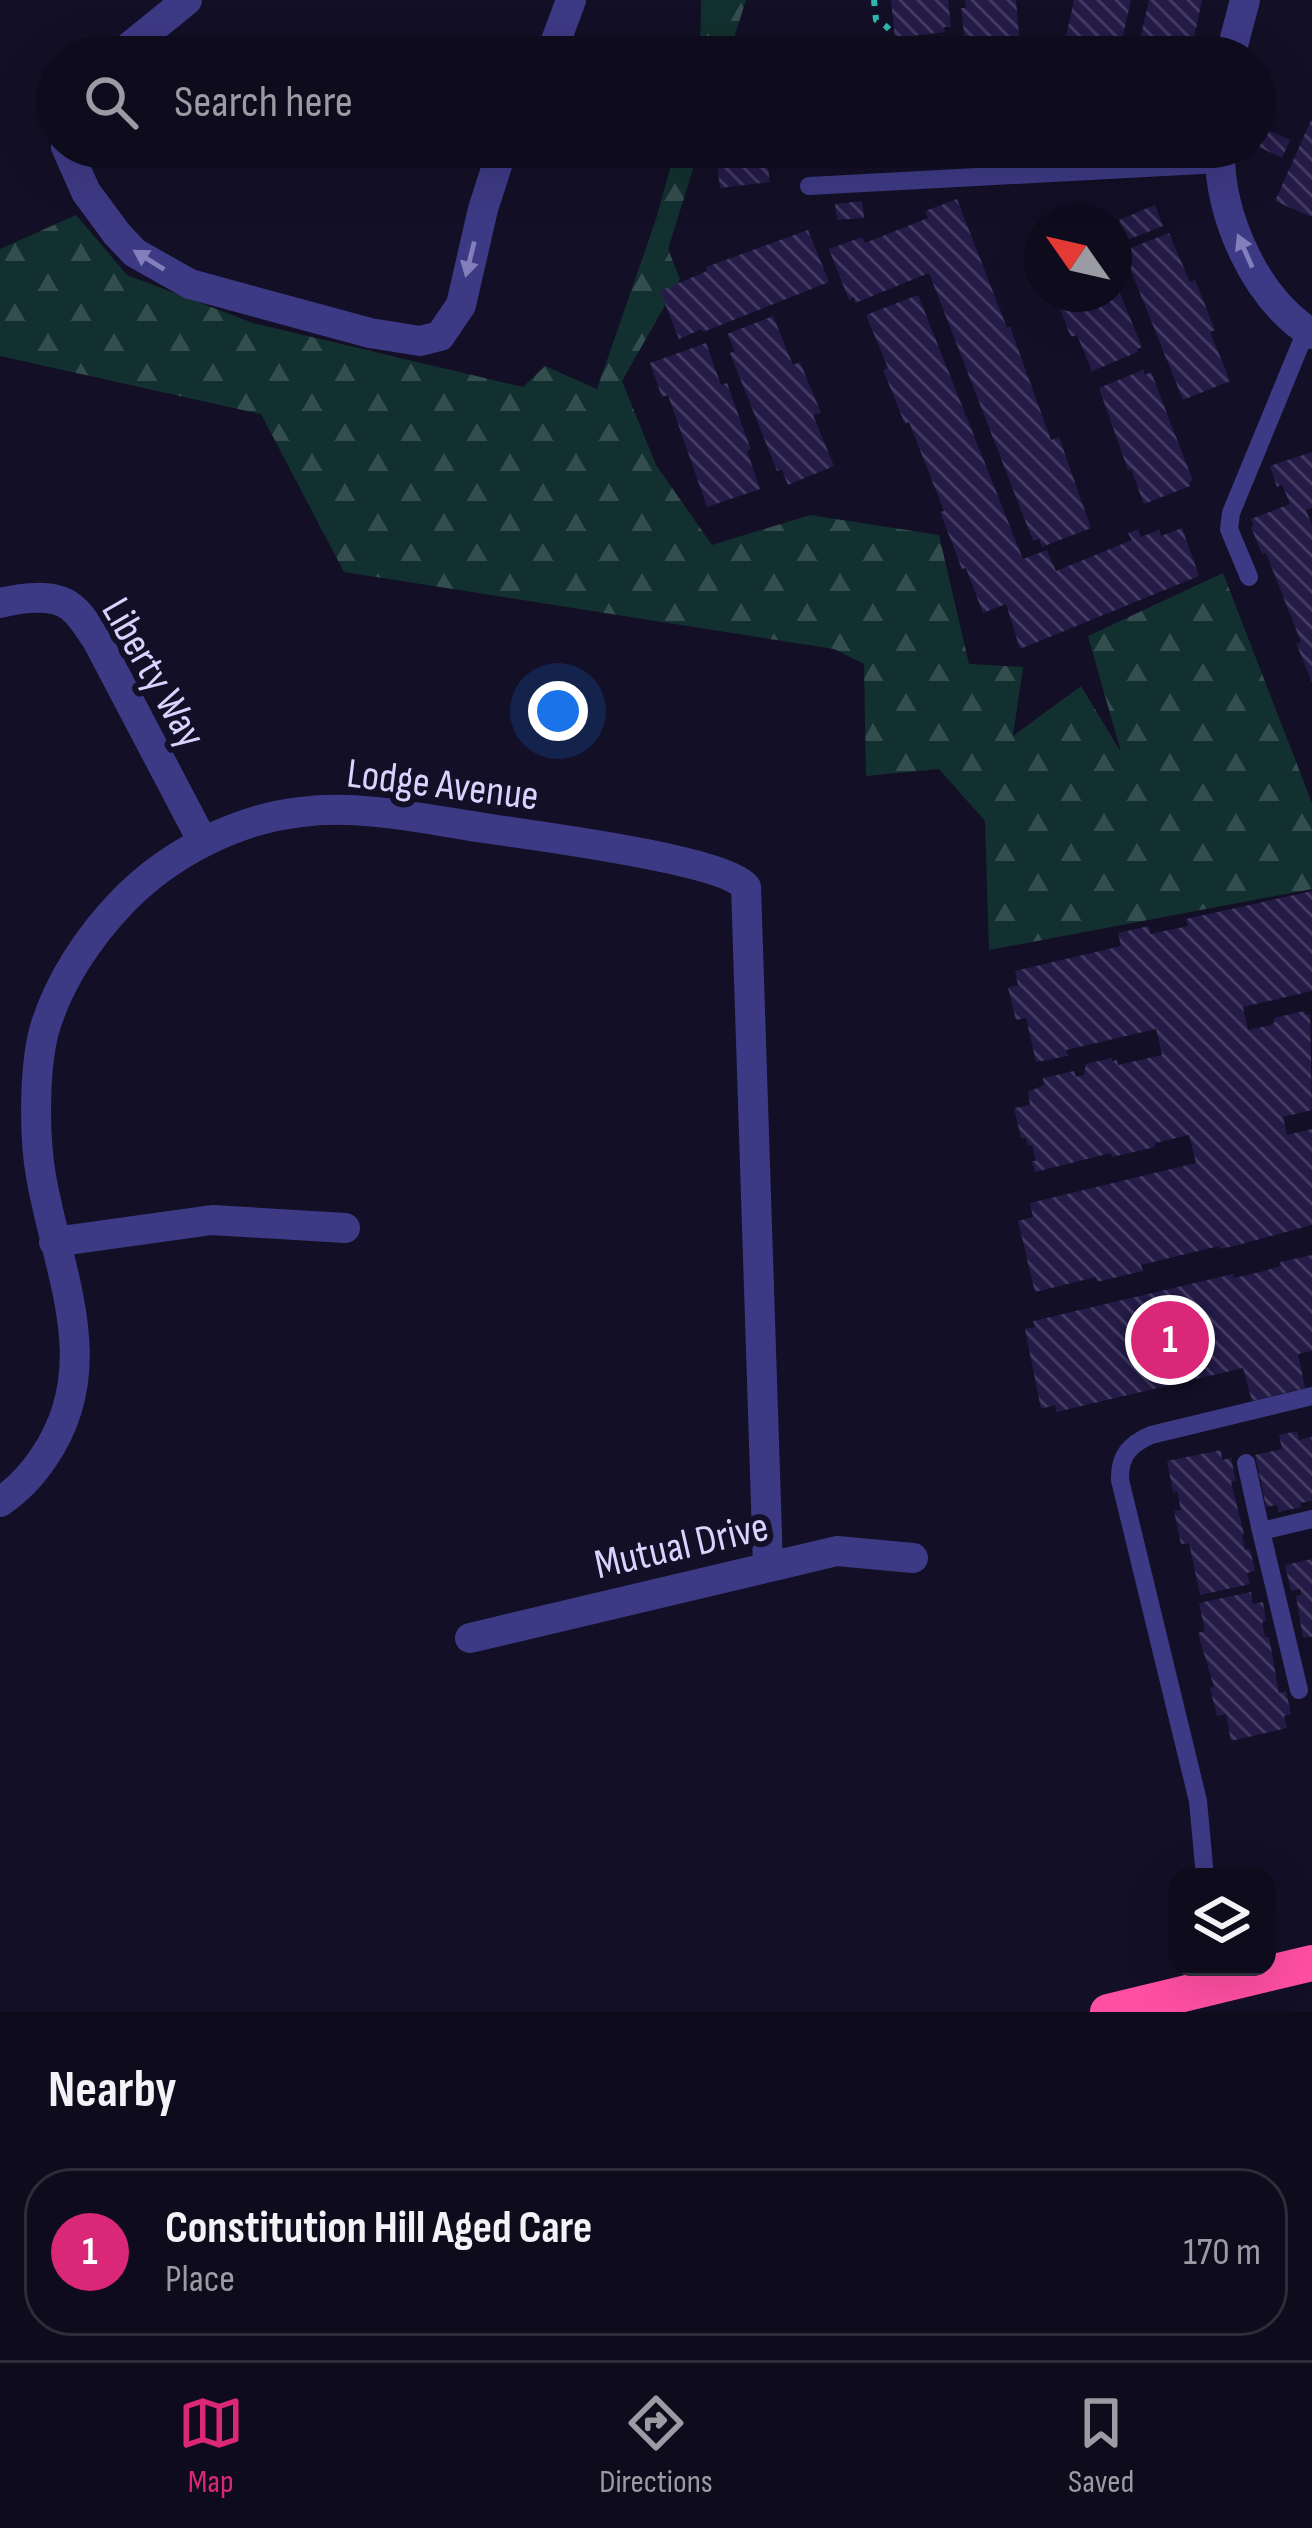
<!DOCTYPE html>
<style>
:root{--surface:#0e0b1c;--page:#1c1929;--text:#f1f3f6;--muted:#9b9ba3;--line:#2e2b3b;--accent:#db2777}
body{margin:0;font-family:"Sofia Sans Condensed",sans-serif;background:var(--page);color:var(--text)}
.controls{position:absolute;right:36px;bottom:36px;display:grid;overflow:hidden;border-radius:24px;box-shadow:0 12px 48px #0002}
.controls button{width:108px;height:108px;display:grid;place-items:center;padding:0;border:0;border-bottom:3px solid var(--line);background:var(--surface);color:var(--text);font:60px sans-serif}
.compass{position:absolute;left:1024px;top:204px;width:108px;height:108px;border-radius:50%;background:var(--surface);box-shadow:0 12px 48px #0002;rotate:304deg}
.you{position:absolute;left:558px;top:711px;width:42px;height:42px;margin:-30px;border:9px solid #fff;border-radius:50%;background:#1a73e8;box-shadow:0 0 0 18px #1a73e833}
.badge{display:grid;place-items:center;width:78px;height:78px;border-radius:50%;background:var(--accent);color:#fff;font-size:39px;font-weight:700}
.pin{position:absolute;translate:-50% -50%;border:6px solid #fff;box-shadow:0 3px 12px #0006}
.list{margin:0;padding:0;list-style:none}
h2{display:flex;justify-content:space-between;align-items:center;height:156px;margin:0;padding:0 48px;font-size:51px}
h2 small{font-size:39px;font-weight:400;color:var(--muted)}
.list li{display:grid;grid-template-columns:78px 1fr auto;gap:36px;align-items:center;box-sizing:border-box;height:168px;margin:0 24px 24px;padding:0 24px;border:3px solid var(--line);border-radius:48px}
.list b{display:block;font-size:45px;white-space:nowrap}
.list p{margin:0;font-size:39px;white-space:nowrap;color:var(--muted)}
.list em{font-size:39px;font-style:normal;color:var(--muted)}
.icon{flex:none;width:66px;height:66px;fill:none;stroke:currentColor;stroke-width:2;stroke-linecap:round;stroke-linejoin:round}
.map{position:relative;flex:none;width:1312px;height:2012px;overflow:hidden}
.search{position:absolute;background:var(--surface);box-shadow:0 12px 48px #0002;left:36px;right:36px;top:36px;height:132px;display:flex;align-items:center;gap:30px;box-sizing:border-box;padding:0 42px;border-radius:66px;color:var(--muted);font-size:45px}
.sheet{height:348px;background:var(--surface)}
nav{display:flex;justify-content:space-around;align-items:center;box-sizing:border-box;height:168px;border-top:3px solid var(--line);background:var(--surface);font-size:33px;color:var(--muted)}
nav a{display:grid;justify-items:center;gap:6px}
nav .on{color:var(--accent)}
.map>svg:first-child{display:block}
.forest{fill:url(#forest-firs)}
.building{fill:url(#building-back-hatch)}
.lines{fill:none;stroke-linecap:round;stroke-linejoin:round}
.path{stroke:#2fb8b0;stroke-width:6;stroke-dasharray:6 9;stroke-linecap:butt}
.lane{stroke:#3d3a85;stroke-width:18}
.street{stroke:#3d3a85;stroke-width:30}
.highway{stroke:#ff4fa3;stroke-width:36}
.oneway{fill:#837fbc}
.labels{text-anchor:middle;stroke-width:12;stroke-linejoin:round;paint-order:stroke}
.street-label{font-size:42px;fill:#d9d4ff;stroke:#130f26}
</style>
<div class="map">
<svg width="1312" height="2012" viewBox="0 0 1312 2012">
<defs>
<pattern id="forest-firs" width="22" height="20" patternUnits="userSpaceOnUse" patternTransform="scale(3)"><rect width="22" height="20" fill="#12302f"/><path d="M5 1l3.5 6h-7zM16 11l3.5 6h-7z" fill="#344d4e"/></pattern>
<pattern id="building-back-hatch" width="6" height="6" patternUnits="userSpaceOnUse" patternTransform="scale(3)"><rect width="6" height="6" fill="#241b47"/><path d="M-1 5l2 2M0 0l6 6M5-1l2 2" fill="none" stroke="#433b63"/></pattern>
</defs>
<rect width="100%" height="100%" fill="#130f26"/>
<!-- forest -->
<path class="forest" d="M701,0H746L728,57H700Z
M676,147H700L668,249L680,279L622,381L656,465L712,545L810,515L939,535L969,664L1023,667L1013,736L1081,686L1121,752L1088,636L1223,573L1312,803V889L989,950L985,821L939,769L866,776L864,664L834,649L344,572L261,414L0,356V249L76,215L127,275L253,323L523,387L545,366L597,389L656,219Z"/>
<!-- building -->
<path class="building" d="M891,0H948L951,27H944L945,32L895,38Z
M965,0H1016L1021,57H967L961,8H966Z
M1074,0H1131L1120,49L1115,48L1114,52L1065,41Z
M1149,0H1202L1190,57H1136Z
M1312,118V217L1275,201Z
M1267,130L1290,140L1282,158L1259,147Z
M715,147H765L770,182L720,188Z
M957,199L1007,328L1010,327L1051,440L1059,437L1091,528L1042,547L1039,539L1033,541L929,273L855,303L854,297L849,300L829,249L862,237L865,243L928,218L925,211Z
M862,201L864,218L837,220L835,204Z
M1155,205L1163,226L1127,240L1119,220Z
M808,230L829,282L703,332L702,329L679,339L660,291L707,271L706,267Z
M1169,233L1190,282L1195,280L1215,330L1210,332L1230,381L1183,400L1123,251Z
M1114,279L1142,347L1137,349L1138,352L1092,371L1077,335L1071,337L1054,294H1114Z
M918,295L1023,559L1047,550L1056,571L1132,540L1128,533L1138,529L1141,537L1159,530L1161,536L1182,528L1199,576L1020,649L1006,604L983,613L966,568L962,569L940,512L944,511L909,422L905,424L883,370L888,368L866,315Z
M773,316L793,365L800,362L821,413L813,415L834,466L788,485L782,470L777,471L730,353L735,351L727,334Z
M706,343L721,385L727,383L751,450L747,451L760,489L707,507L668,395L662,397L650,363Z
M1143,370L1145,375L1151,372L1193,481L1189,482L1190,486L1144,504L1131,469L1128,470L1099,388Z
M1312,452V508L1306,510L1312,525V682L1296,643L1301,642L1266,553L1262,554L1251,527L1254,526L1251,519L1290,504L1282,484L1277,487L1270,466Z
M1312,891V991L1243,1007L1248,1030L1271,1025L1275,1022L1274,1018L1304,1011L1306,1015L1310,1014L1312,1110L1283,1117L1287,1135L1312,1129V1225L1234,1246L1220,1249L1219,1246L1141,1265L1143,1271L1097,1282L1096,1277L1035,1292L1018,1221L1033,1217L1030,1203L1196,1163L1189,1135L1155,1143V1147L1112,1157L1111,1153L1035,1172L1032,1161H1036L1032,1145L1028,1146L1026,1138H1021L1014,1108L1030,1105L1028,1092L1044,1085L1043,1078L1074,1071L1076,1077L1084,1075L1086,1064L1111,1058L1112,1061L1117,1060L1118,1065L1162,1055L1156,1029L1066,1050L1068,1056L1036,1062L1026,1018L1016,1020L1008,988L1018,985L1015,971L1121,946L1118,933L1149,926L1150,934L1188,926L1186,919Z
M1312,1255V1351L1298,1354L1305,1388L1252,1401L1243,1368L1056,1412L1055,1405L1041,1409L1025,1329L1035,1327L1033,1321L1233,1274L1234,1278L1260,1272L1281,1266L1280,1262Z
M1297,1431L1299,1440L1312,1437V1501L1300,1503L1301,1507L1279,1512L1277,1505L1266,1507L1255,1455L1282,1449L1279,1435Z
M1221,1450L1222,1460L1231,1458L1236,1481L1231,1482L1244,1534L1242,1535L1245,1550L1250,1549L1255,1571L1247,1573L1250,1584L1200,1595L1189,1543L1181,1544L1174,1511L1181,1510L1177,1491L1173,1492L1167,1461Z
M1312,1559V1637L1303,1638L1296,1596L1301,1595L1300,1589L1291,1591L1285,1565Z
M1251,1592L1253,1604L1263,1602L1266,1621L1262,1622L1265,1637H1269L1279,1693L1286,1691L1291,1714L1284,1716L1287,1728L1231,1741L1226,1714L1217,1716L1210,1688L1214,1687L1198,1633L1205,1631L1199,1603Z"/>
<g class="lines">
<!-- path -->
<path class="path" d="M874,0L876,20C891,27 894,35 897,51H902L903,57"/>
<!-- lane -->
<path class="lane" d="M809,186L1220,164
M1249,577L1229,529L1231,513L1306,331
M1246,1463L1261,1531
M1299,1690L1261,1531L1312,1519
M1205,1877L1198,1801L1120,1480C1119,1456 1130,1444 1151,1435L1312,1396"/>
<!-- street -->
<path class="street" d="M117,57L187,0
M550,57L571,0
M1230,57L1245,0
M66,147L86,192L117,234L135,253L190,284L370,333L420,341L440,336L461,305L483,209L503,147
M1220,147C1218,214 1254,297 1312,334
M0,603C20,598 54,593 71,607C82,615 89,629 97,640L203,842
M54,1242L212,1220L345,1228
M0,1502C18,1490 32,1475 44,1457C106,1366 58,1274 41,1176C34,1136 34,1070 44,1031C58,982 89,936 124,900C169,854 236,819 301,812C363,804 429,820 491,829C536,836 722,859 746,887L768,1566
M470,1638L837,1551L913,1558"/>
<!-- highway -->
<path class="highway" d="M1108,2012L1312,1963"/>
</g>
<!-- one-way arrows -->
<defs><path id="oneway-solid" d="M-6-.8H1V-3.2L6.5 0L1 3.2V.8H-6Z" transform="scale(3)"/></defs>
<g class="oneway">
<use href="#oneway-solid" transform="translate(1245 251) rotate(-114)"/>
<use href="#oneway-solid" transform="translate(470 259) rotate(104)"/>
<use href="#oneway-solid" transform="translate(149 260) rotate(-148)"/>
</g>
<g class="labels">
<!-- street labels -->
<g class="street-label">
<text transform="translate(155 672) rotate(60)" y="15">Liberty Way</text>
<text transform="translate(443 783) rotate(7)" y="15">Lodge Avenue</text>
<text transform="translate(681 1544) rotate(-13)" y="15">Mutual Drive</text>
</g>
</g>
</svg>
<div class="controls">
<button><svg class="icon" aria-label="layers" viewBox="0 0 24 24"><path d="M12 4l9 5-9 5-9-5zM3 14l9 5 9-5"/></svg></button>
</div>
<svg class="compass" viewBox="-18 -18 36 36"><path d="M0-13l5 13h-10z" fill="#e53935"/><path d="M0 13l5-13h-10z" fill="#9b9ba3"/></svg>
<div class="you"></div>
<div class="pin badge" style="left:1170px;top:1340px">1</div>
<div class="search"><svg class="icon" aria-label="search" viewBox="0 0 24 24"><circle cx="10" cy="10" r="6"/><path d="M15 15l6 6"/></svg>Search here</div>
</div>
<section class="sheet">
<h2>Nearby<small></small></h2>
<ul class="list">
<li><span class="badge">1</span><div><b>Constitution Hill Aged Care</b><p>Place</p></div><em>170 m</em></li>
</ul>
</section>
<nav>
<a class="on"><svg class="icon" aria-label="map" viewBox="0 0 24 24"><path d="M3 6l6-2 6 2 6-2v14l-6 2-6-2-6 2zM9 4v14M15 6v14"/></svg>Map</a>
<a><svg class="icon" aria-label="directions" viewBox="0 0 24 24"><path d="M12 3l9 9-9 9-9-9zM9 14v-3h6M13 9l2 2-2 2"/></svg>Directions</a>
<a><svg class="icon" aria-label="saved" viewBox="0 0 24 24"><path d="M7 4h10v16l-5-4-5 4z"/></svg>Saved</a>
</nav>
